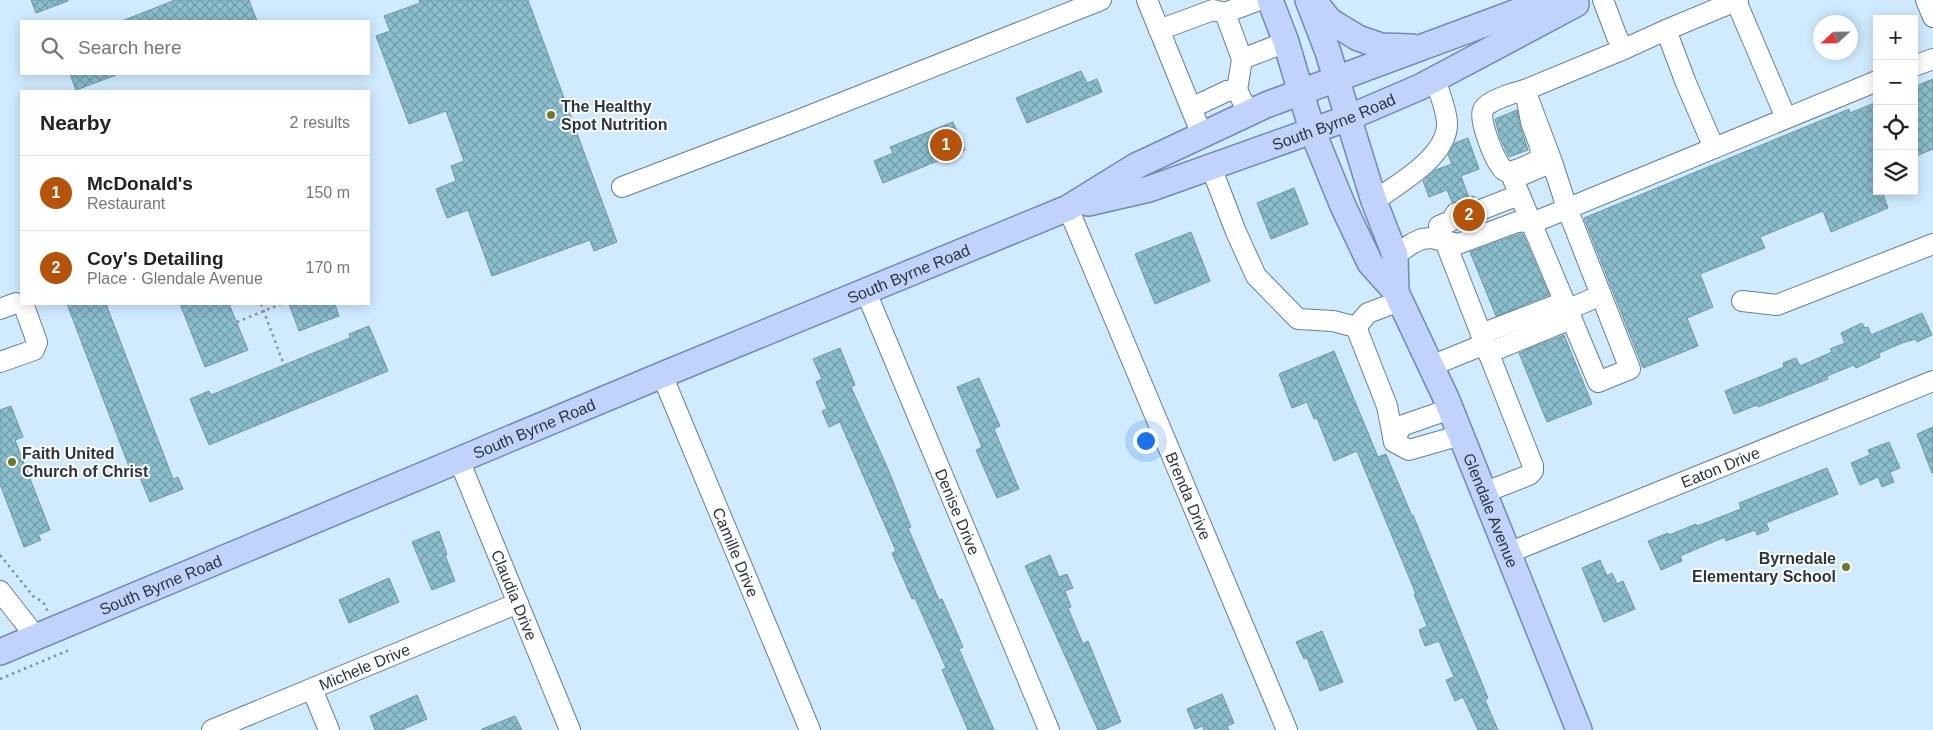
<!DOCTYPE html>
<meta charset="utf-8">
<style>
:root{--surface:#fff;--page:#f2f2f2;--text:#222;--muted:#767676;--line:#e0e0e0;--accent:#b45309}
body{margin:0;font-family:Arial,sans-serif;background:var(--page);color:var(--text)}
.controls{position:absolute;right:15px;top:15px;display:grid;overflow:hidden;border-radius:0px;box-shadow:0 2px 12px #0003}
.controls button{width:45px;height:45px;display:grid;place-items:center;padding:0;border:0;border-bottom:1px solid var(--line);background:var(--surface);color:var(--text);font:25px sans-serif}
.compass{position:absolute;left:1813px;top:15px;width:45px;height:45px;border-radius:50%;background:var(--surface);box-shadow:0 2px 12px #0003;rotate:248deg}
.you{position:absolute;left:1145px;top:440px;width:18px;height:18px;margin:-12px;border:4px solid #fff;border-radius:50%;background:#1a73e8;box-shadow:0 0 0 8px #1a73e833}
.badge{display:grid;place-items:center;width:32px;height:32px;border-radius:50%;background:var(--accent);color:#fff;font-size:16px;font-weight:700}
.pin{position:absolute;translate:-50% -50%;border:2px solid #fff;box-shadow:0 1px 5px #0006}
.list{margin:0;padding:0;list-style:none}
h2{display:flex;justify-content:space-between;align-items:center;height:65px;margin:0;padding:0 20px;font-size:21px}
h2 small{font-size:16px;font-weight:400;color:var(--muted)}
.list li{display:grid;grid-template-columns:32px 1fr auto;gap:15px;align-items:center;box-sizing:border-box;height:75px;padding:0 20px;border-top:1px solid var(--line)}
.list b{display:block;font-size:19px;white-space:nowrap}
.list p{margin:0;font-size:16px;white-space:nowrap;color:var(--muted)}
.list em{font-size:16px;font-style:normal;color:var(--muted)}
.icon{flex:none;width:28px;height:28px;fill:none;stroke:currentColor;stroke-width:2;stroke-linecap:round;stroke-linejoin:round}
.map{position:relative;flex:none;width:1933px;height:730px;overflow:hidden}
.search{position:absolute;background:var(--surface);box-shadow:0 2px 12px #0003;left:20px;top:20px;width:350px;height:55px;display:flex;align-items:center;gap:12px;box-sizing:border-box;padding:0 18px;border-radius:0px;color:var(--muted);font-size:19px}
.panel{position:absolute;background:var(--surface);box-shadow:0 2px 12px #0003;left:20px;top:90px;width:350px;height:215px;border-radius:0px}
.map>svg:first-child{display:block}
.building{fill:url(#building-cross-hatch);stroke:#6e99a4}
.lines{fill:none;stroke-linecap:round;stroke-linejoin:round}
.minor-tunnel{stroke:#afc7d9;stroke-width:20;stroke-dasharray:20 10;stroke-linecap:butt}
.minor-casing{stroke:#628197;stroke-width:22}
.major-casing{stroke:#7089b6;stroke-width:28}
.path{stroke:#7e92a1;stroke-width:2.5;stroke-dasharray:2.5 4;stroke-linecap:butt}
.minor{stroke:#fff;stroke-width:20}
.major{stroke:#c1d3fa;stroke-width:25}
.poi-dot{fill:#6d7924;stroke:#fff;stroke-width:2}
.labels{text-anchor:middle;stroke-width:4;stroke-linejoin:round;paint-order:stroke}
.poi-label{font-size:16px;font-weight:bold;fill:#293640;stroke:#fff;text-anchor:start}
.street-label{font-size:16px;fill:#293640;stroke:#fff}
</style>
<div class="map">
<svg width="1933" height="730" viewBox="0 0 1933 730">
<defs>
<pattern id="building-cross-hatch" width="8" height="8" patternUnits="userSpaceOnUse" patternTransform="scale(1.25)"><rect width="8" height="8" fill="#8bbfcd"/><path d="M0 0l8 8M0 8l8-8" fill="none" stroke="#729ca8"/></pattern>
</defs>
<rect width="100%" height="100%" fill="#d0ebff"/>
<!-- building -->
<path class="building" d="M31,0H68V1L36,13Z
M175,0H249L257,21H122Z
M419,0H528L617,242L594,251L590,240L492,276L468,210L447,218L436,189L456,181L451,166L464,161L446,111L409,124L376,36L390,31L384,16L420,3Z
M1081,71L1087,83L1097,79L1102,92L1027,123L1016,98Z
M70,74H116V75L76,90Z
M1933,79V149L1914,157V87Z
M1877,102V191H1882L1888,208L1831,232L1823,211L1760,237L1765,248L1700,274L1713,307L1687,318L1698,346L1643,368L1584,218L1849,109L1850,113Z
M1517,110L1520,126L1528,150L1509,157L1500,138L1495,119Z
M953,122L965,150L883,183L874,161L893,153L890,147Z
M1468,138L1479,169L1461,176L1469,198L1474,196L1475,200L1471,207L1472,214L1476,219L1484,222L1463,229L1462,226L1468,214L1466,207L1462,203L1452,202L1447,190L1429,197L1423,181L1435,170L1452,164L1448,155L1455,143Z
M1294,188L1308,224L1271,239L1257,203Z
M1191,232L1210,281L1155,304L1135,254Z
M1519,234H1523L1549,295L1496,316L1470,252Z
M67,304H106L173,479L178,477L183,489L150,502L139,475L133,477Z
M180,304H229L248,350L205,367Z
M289,304H335L339,316L299,331Z
M1922,313L1932,335L1917,342L1916,339L1902,343L1879,353L1880,357L1856,368L1854,365L1827,376L1828,379L1758,407L1757,405L1734,414L1725,391L1784,367L1783,363L1796,358L1800,366L1832,352L1830,349L1845,343L1841,333L1862,323L1865,328L1868,327L1871,335Z
M369,326L388,371L209,445L190,399L209,391L211,395L284,365L350,338L349,334Z
M1564,335L1592,404L1547,422L1519,353Z
M840,348L855,385L851,387L888,469L911,527L908,528L939,600L942,599L963,647L959,649L994,730H968L942,670L946,668L915,598L912,599L892,553L896,551L840,422L829,427L822,411L827,409L816,382L822,379L813,359Z
M1334,351L1378,457L1386,454L1412,516L1413,515L1488,698L1485,700L1498,730H1478L1463,697L1455,701L1446,680L1454,677L1439,641L1425,646L1419,630L1427,626L1414,594H1416L1357,451L1334,461L1317,418L1314,419L1307,402L1292,408L1279,374Z
M979,378L1000,426L994,429L1019,489L997,498L976,450L982,447L957,387Z
M11,406L23,437L15,440L50,530L38,535L41,540L24,547L0,484V410Z
M1933,427V473H1932L1917,434Z
M1889,442L1900,468L1890,472L1894,482L1882,487L1878,477L1860,485L1851,463L1870,455L1868,450Z
M1827,468L1838,494L1766,523L1769,530L1757,535L1755,530L1726,541L1725,537L1680,556L1682,561L1661,570L1648,541L1668,533L1669,535L1696,524L1697,526L1741,509L1739,503Z
M439,531L447,555H445L455,581L432,590L412,542Z
M1050,555L1059,577L1067,574L1073,588L1065,591L1071,607L1068,608L1083,644L1088,641L1121,722L1102,730H1098L1025,566Z
M1600,560L1607,576L1612,573L1617,584L1623,581L1635,609L1604,622L1582,568Z
M389,578L399,602L349,623L339,600Z
M1322,631L1343,682L1320,691L1307,658L1304,659L1296,642Z
M1222,694L1234,723L1227,726L1229,730H1204L1203,726L1195,729L1187,709Z
M417,695L427,719L401,730H375L370,716Z
M515,716L522,730H482V729Z"/>
<g class="lines">
<!-- minor-tunnel -->
<path class="minor-tunnel" d="M1461,224L1482,217"/>
<defs>
<g id="minor">
<path d="M1147,0L1202,135"/>
<path d="M1603,0L1617,37L1624,49L1666,30L1686,83L1714,148"/>
<path d="M1926,0L1933,17"/>
<path d="M1736,1L1786,118"/>
<path d="M1225,13L1259,0"/>
<path d="M1159,30L1213,10L1225,13L1242,59L1237,90"/>
<path d="M1666,30L1738,0"/>
<path d="M1242,59L1286,42"/>
<path d="M1914,66L1933,59"/>
<path d="M1525,90L1531,122L1540,146L1541,158C1534,163 1512,174 1505,171C1496,166 1478,119 1483,110C1486,101 1516,92 1525,90Z"/>
<path d="M1191,108L1227,91L1237,90L1243,102"/>
<path d="M1552,162L1513,179L1598,382L1630,369L1567,208L1552,162L1525,90L1624,49"/>
<path d="M1211,167L1236,232L1256,276L1298,319L1333,321L1356,327L1387,406L1394,442"/>
<path d="M622,187L796,121L1101,0"/>
<path d="M1374,201C1398,184 1447,157 1447,124C1447,110 1439,93 1435,79"/>
<path id="s1" d="M1068,208L1287,730"/>
<path d="M1483,209L1519,195"/>
<path d="M1456,213L1451,221L1439,226L1485,344"/>
<path d="M1395,255L1413,243L1422,239L1431,238L1458,244L1517,222L1536,221L1542,219L1877,81"/>
<path id="s2" d="M866,292L1049,730"/>
<path d="M1742,301L1777,305L1933,244"/>
<path d="M0,309L16,303L24,306L37,342L34,350L0,362"/>
<path d="M1567,310L1601,295"/>
<path d="M1356,327L1368,313L1400,301"/>
<path d="M1481,334L1564,302"/>
<path d="M1488,353L1571,319"/>
<path d="M1431,366L1485,344L1533,466V471L1529,475L1483,493"/>
<path id="s3" d="M662,375L810,730"/>
<path d="M1450,409L1401,426L1394,442L1409,450L1461,435"/>
<path id="s4" d="M459,460L570,730"/>
<path id="s5" d="M1508,553L1933,381"/>
<path d="M0,591L36,637"/>
<path d="M312,689L329,730"/>
<path id="s6" d="M212,730L518,603"/>
</g>
<g id="major">
<path id="s7" d="M1270,0L1286,42L1312,130L1343,206L1370,263L1396,292L1446,398L1579,730"/>
<path d="M1308,0L1328,52L1374,201L1395,255L1396,292"/>
<path d="M1313,0L1330,21L1358,38L1381,46L1412,47"/>
<path id="s8" d="M1088,203L1149,189L1348,118L1420,87L1576,4"/>
<path id="s9" d="M0,652L662,375L1068,208L1136,166L1266,105L1541,3L1567,0"/>
</g>
</defs>
<!-- minor casing -->
<use href="#minor" class="minor-casing"/>
<!-- major casing -->
<use href="#major" class="major-casing"/>
<!-- path -->
<path class="path" d="M261,304L284,365
M237,322L281,304
M0,555L33,596L43,602L48,612
M0,679L67,651L64,646"/>
<!-- minor -->
<use href="#minor" class="minor"/>
<!-- major -->
<use href="#major" class="major"/>
</g>
<!-- markers -->
<g class="poi-dot">
<circle cx="551" cy="115" r="5"/>
<circle cx="12" cy="462" r="5"/>
<circle cx="1846" cy="567" r="5"/>
</g>
<g class="labels">
<!-- poi labels -->
<g class="poi-label">
<text x="561" y="112">The Healthy<tspan x="561" dy="18">Spot Nutrition</tspan></text>
<text x="22" y="459">Faith United<tspan x="22" dy="18">Church of Christ</tspan></text>
<text x="1836" y="564" text-anchor="end">Byrnedale<tspan x="1836" dy="18">Elementary School</tspan></text>
</g>
<!-- street labels -->
<g class="street-label">
<text dy="6" stroke="none"><textPath href="#s8" startOffset="259">South Byrne Road</textPath></text>
<text dy="6" stroke="none"><textPath href="#s9" startOffset="984">South Byrne Road</textPath></text>
<text dy="6" stroke="none"><textPath href="#s9" startOffset="579">South Byrne Road</textPath></text>
<text dy="6" stroke="none"><textPath href="#s5" startOffset="229">Eaton Drive</textPath></text>
<text dy="6" stroke="none"><textPath href="#s1" startOffset="312">Brenda Drive</textPath></text>
<text dy="6" stroke="none"><textPath href="#s7" startOffset="559">Glendale Avenue</textPath></text>
<text dy="6" stroke="none"><textPath href="#s2" startOffset="238">Denise Drive</textPath></text>
<text dy="6" stroke="none"><textPath href="#s3" startOffset="192">Camille Drive</textPath></text>
<text dy="6" stroke="none"><textPath href="#s9" startOffset="174">South Byrne Road</textPath></text>
<text dy="6" stroke="none"><textPath href="#s4" startOffset="146">Claudia Drive</textPath></text>
<text dy="6" stroke="none"><textPath href="#s6" startOffset="165">Michele Drive</textPath></text>
</g>
</g>
</svg>
<div class="controls">
<button>+</button>
<button>−</button>
<button><svg class="icon" aria-label="locate" viewBox="0 0 24 24"><circle cx="12" cy="12" r="6"/><path d="M12 2v4M12 18v4M2 12h4M18 12h4"/></svg></button>
<button><svg class="icon" aria-label="layers" viewBox="0 0 24 24"><path d="M12 4l9 5-9 5-9-5zM3 14l9 5 9-5"/></svg></button>
</div>
<svg class="compass" viewBox="-18 -18 36 36"><path d="M0-13l5 13h-10z" fill="#e53935"/><path d="M0 13l5-13h-10z" fill="#767676"/></svg>
<div class="you"></div>
<div class="pin badge" style="left:946px;top:145px">1</div>
<div class="pin badge" style="left:1469px;top:215px">2</div>
<div class="search"><svg class="icon" aria-label="search" viewBox="0 0 24 24"><circle cx="10" cy="10" r="6"/><path d="M15 15l6 6"/></svg>Search here</div>
<section class="panel">
<h2>Nearby<small>2 results</small></h2>
<ul class="list">
<li><span class="badge">1</span><div><b>McDonald's</b><p>Restaurant</p></div><em>150 m</em></li>
<li><span class="badge">2</span><div><b>Coy's Detailing</b><p>Place · Glendale Avenue</p></div><em>170 m</em></li>
</ul>
</section>
</div>
